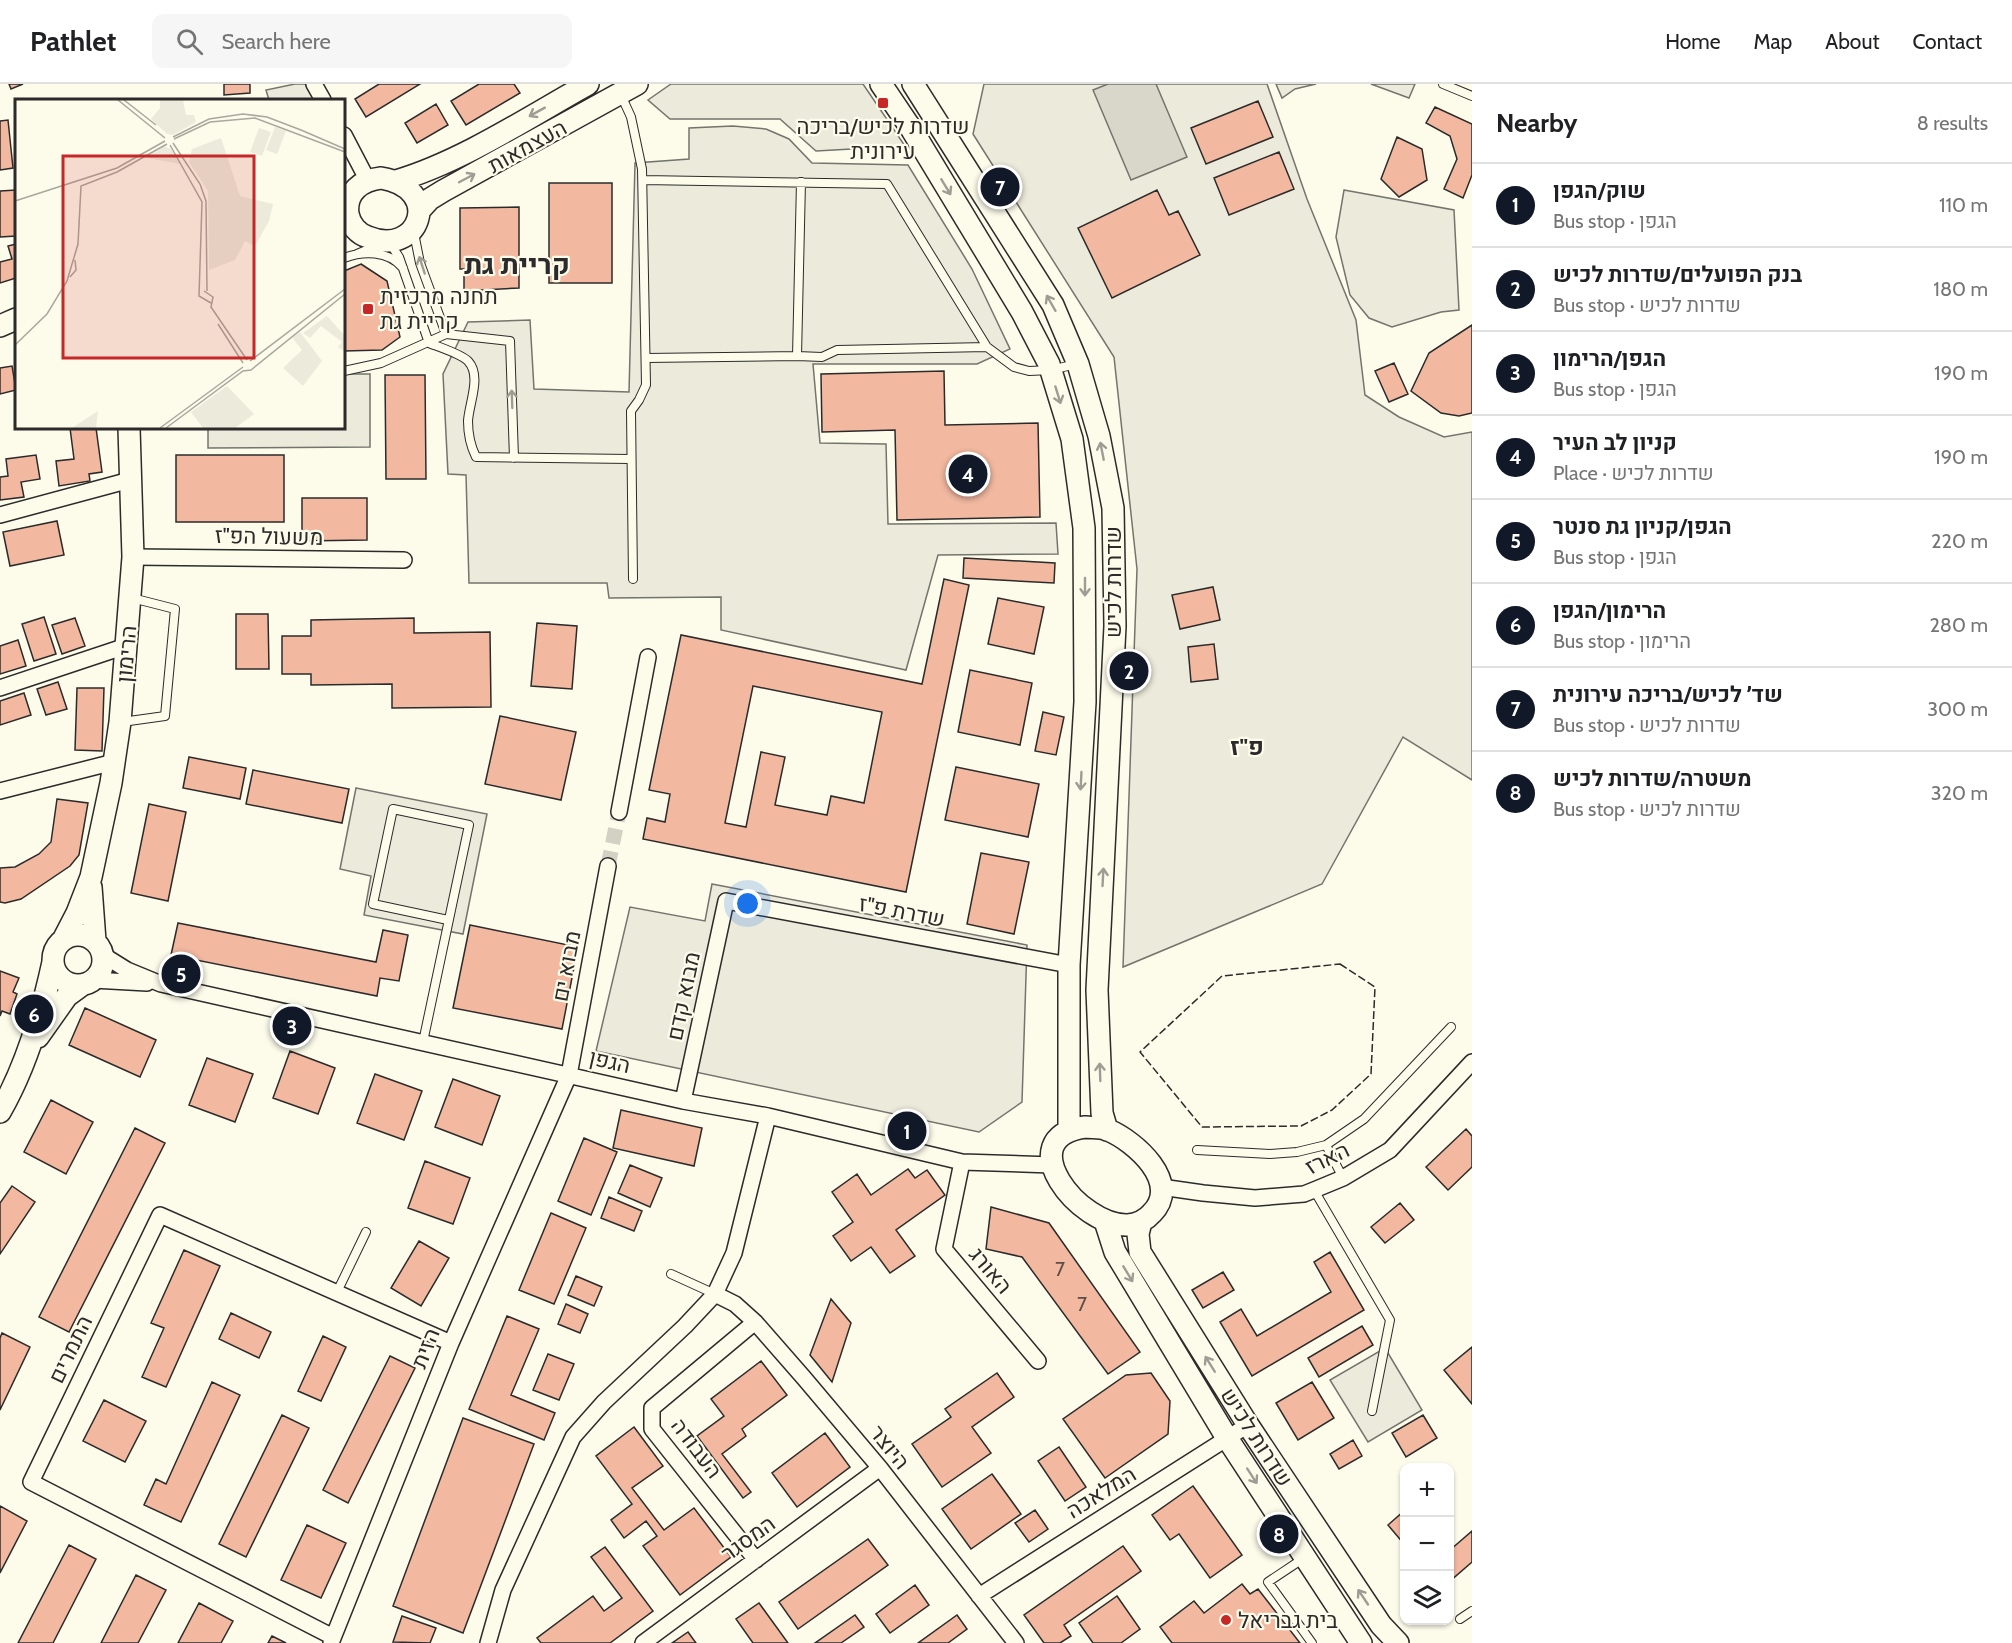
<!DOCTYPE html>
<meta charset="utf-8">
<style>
:root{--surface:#fff;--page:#f6f6f6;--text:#202124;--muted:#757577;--line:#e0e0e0;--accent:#111827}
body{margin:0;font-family:Cabin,Heebo,sans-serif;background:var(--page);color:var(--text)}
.controls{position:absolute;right:18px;bottom:18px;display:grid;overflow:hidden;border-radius:12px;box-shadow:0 2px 4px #0004}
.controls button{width:54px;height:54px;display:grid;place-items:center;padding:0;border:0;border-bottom:2px solid var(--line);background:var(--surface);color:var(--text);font:30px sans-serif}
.you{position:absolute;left:748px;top:820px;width:21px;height:21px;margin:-15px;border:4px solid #fff;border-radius:50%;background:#1a73e8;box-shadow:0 0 0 9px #1a73e833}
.badge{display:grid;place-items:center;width:39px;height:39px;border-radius:50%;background:var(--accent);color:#fff;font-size:20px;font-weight:700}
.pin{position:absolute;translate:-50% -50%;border:3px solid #fff;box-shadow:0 2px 6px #0006}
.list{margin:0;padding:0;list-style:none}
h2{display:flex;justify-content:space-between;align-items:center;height:78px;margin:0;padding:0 24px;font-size:26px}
h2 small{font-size:20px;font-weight:400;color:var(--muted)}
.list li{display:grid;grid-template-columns:39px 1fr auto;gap:18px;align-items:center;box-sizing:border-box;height:84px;padding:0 24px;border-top:2px solid var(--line)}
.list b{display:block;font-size:22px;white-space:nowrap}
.list p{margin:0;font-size:20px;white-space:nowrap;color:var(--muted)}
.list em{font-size:20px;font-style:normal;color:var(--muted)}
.icon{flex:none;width:33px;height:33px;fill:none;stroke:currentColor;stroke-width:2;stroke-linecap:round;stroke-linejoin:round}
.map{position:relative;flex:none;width:1472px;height:1559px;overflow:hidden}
header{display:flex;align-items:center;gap:36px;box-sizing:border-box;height:84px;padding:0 30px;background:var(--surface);border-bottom:2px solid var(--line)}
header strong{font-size:28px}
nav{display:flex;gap:33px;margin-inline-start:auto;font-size:21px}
.search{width:420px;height:54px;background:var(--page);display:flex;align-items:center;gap:15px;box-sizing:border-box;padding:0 21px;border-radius:12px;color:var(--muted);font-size:22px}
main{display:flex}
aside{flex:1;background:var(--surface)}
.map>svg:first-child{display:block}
.green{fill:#ecebdb;stroke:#74746e;stroke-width:1.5}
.parking{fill:#eceadb;stroke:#74746e;stroke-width:1.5}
.water{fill:#d8d7c9;stroke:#74746e;stroke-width:1.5}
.building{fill:#f2b8a0;stroke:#2b2b2b;stroke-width:1.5;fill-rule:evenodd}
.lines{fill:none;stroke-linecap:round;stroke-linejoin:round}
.street-tunnel{stroke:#d3d1c4;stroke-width:15;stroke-dasharray:15 8;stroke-linecap:butt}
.lane-casing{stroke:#2b2b2b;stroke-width:10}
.street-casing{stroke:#2b2b2b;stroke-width:18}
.secondary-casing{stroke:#2b2b2b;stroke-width:24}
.lane{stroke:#fdfbea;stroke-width:8}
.street{stroke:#fdfbea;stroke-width:15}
.secondary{stroke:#fdfbea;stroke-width:21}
.fence{stroke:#2b2b2b;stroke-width:1.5;stroke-dasharray:8 3;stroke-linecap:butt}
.oneway{stroke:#9e9d94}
.poi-dot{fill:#c62828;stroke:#fdfbea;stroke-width:2}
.labels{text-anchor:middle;stroke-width:4.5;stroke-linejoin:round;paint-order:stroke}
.number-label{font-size:20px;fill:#5d4e48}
.poi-label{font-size:22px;fill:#2b2b2b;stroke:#fdfbea;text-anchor:start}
.street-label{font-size:22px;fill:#2b2b2b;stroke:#fdfbea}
.neighbourhood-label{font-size:24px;font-weight:bold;fill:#2b2b2b;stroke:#fdfbea}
.district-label{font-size:28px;font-weight:bold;fill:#2b2b2b;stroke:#fdfbea}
.inset-road{fill:none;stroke:#a9a89e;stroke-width:1.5}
.view{fill:#c62828;fill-opacity:0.15;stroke:#c62828;stroke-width:3}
.inset-edge{fill:none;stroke:#2b2b2b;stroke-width:3}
</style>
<header>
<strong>Pathlet</strong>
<div class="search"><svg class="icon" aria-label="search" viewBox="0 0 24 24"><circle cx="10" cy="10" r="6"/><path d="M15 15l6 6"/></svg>Search here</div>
<nav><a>Home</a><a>Map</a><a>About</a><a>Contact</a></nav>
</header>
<main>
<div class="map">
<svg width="1472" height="1559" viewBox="0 0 1472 1559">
<rect width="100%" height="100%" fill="#fdfbea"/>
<!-- green -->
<path class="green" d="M295,0H305L314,16H269L266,6Z
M671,0H863L905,62L816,67L780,35H670L648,16Z
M984,0H1267L1307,115L1356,236L1365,311L1399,333L1444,353L1472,348V696L1403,653L1322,800L1123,883L1137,485L1114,273L973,50Z"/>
<!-- parking -->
<path class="parking" d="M1276,0H1316L1295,5L1282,14Z
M1371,0H1415L1409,14Z
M733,42L766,45L789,55L812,79L908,81L972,185L1010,265L977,280H813L820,359L886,360L888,440L1056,439L1058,470L938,471L906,586L721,546V513L609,514L607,499H469L466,391L448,390L443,290L468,238L530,236L534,305L629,308L635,79L689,75V44Z
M1344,106L1454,126L1459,226L1441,228L1392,243L1369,234L1350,211L1336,153Z
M344,290H370V363L208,364V344H344Z
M356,704L487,730L463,850L364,831L371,792L340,785Z
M712,800L1027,861L1022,1018L979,1048L596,967L630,823L705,837Z
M1385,1264L1422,1326L1368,1358L1330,1296Z"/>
<!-- water -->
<path class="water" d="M1108,0H1156L1187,73L1131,96L1093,6Z"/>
<!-- building -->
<path class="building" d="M9,0H23L11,5Z
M224,0H250V9L224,11Z
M379,0H420L366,33L355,15Z
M479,0H514L520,9L466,41L451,17Z
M1258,17L1273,53L1206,80L1191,44Z
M436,20L448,41L417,59L405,39Z
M1435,23L1472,40V91L1463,114L1444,105L1457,75L1450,52L1426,39Z
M8,36L13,84L0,86V37Z
M1397,53L1422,65L1427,96L1399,113L1381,95Z
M1279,68L1294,105L1229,131L1214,94Z
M549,99H612V199H549Z
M16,106V152L0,153V107Z
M1157,106L1169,131L1178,127L1200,171L1112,214L1078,144Z
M519,123V204L464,207V185H460V124Z
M16,160V194L0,199V178L12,175L8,162Z
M361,180L387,197L400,253L382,266L344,267V187Z
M1472,241V329L1459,332L1441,329L1411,307L1429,269Z
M1394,279L1408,310L1389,318L1375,287Z
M12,282L16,306L0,310V284Z
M944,287L945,341L1038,339L1040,433L897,436L895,346L822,348L821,290Z
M385,291H425L426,395H386Z
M70,344H96L102,388L89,390L90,397L59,402L56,377L74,375Z
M36,371L40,395L21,398L24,413L0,416V393L8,392L6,375Z
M176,371H284V438H176Z
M302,414H367V456L302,457Z
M57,437L64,471L10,482L3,448Z
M964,474L1055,479L1054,499L963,494Z
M944,495L969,501L906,808L643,755L647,734L665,738L670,710L649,706L681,551L922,600ZM753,602L882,628L864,719L831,712L827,731L775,721L785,673L761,668L746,743L725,739Z
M1213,503L1220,536L1180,545L1172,511Z
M998,514L1044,523L1034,570L988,560Z
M236,530H268L269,585H236Z
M44,533L56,570L34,577L22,540Z
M75,534L85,562L62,570L52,541Z
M414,534V549L490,548L491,623L392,624V600L311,601V590H282V552H311V536Z
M537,539L577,542L572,605L531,602Z
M18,556L26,582L0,590V562Z
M1214,560L1218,595L1191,598L1188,563Z
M970,586L1032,599L1020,661L958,648Z
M58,598L67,625L46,631L37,605Z
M77,604H104L102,667L75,666Z
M24,609L31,631L0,641V617Z
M1043,628L1064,633L1056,671L1035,667Z
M500,632L576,648L561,716L485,700Z
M189,673L246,684L240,715L183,704Z
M956,683L1039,700L1028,753L945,736Z
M253,686L349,705L342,739L246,720Z
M57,715L88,719L79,771L70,782L21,815L5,819L0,818V784L15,783L39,770L51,758Z
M149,720L186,728L168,817L131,809Z
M981,769L1029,778L1014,850L967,840Z
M178,839L376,878L383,846L408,851L399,897L380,894L377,912L171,871Z
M470,841L578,863L562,945L453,924Z
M0,887L19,894L13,908L17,910L10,930L2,927L0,932Z
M85,924L156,956L140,993L69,961Z
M290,967L335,984L318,1030L273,1014Z
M207,974L253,990L235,1038L189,1021Z
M375,990L422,1007L404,1056L357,1039Z
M453,995L500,1012L482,1061L435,1043Z
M51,1016L93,1038L66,1090L24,1068Z
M621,1026L702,1044L694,1082L613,1064Z
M135,1044L165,1059L69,1248L39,1233Z
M1466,1045L1472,1052V1083L1448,1106L1426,1083Z
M584,1054L617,1068L591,1131L558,1117Z
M425,1077L470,1094L453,1140L408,1124Z
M630,1081L662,1094L650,1123L618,1109Z
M908,1085L915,1094L927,1086L945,1111L896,1146L915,1172L890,1189L871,1163L851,1177L833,1152L853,1138L832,1108L857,1090L871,1111Z
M12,1102L35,1118L0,1170V1119Z
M609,1113L642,1127L634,1147L601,1134Z
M1400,1119L1414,1136L1385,1159L1371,1143Z
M991,1123L1049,1139L1140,1268L1108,1290L1022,1173L986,1165Z
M551,1129L586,1144L554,1220L519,1206Z
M419,1157L449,1174L421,1222L391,1204Z
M184,1166L220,1182L166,1303L142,1293L164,1244L151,1239Z
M1330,1168L1364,1226L1252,1292L1220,1238L1241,1225L1257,1252L1331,1208L1314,1178Z
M1223,1188L1234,1206L1203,1224L1192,1206Z
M576,1192L602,1203L594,1222L568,1211Z
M831,1215L851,1239L832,1298L810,1271Z
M566,1220L588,1230L580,1249L558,1240Z
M231,1229L271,1248L259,1274L219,1255Z
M507,1232L539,1245L511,1311L555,1329L544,1356L469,1325Z
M1362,1242L1373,1261L1319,1293L1308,1274Z
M2,1249L30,1263L0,1326V1254Z
M323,1252L346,1263L321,1317L298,1307Z
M1472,1263V1320L1444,1286Z
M548,1270L574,1280L559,1316L533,1306Z
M390,1272L415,1284L348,1419L323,1406Z
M761,1277L787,1311L742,1345L746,1352L722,1370L751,1408L743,1414L697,1352L724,1332L711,1315Z
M997,1289L1014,1313L972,1343L991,1369L942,1403L912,1360L951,1333L945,1325Z
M1151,1289L1170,1317L1168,1350L1105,1394L1063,1335L1126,1291Z
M212,1298L240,1311L181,1438L144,1421L156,1395L166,1400Z
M1312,1298L1334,1334L1298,1356L1276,1319Z
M104,1316L146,1337L125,1378L83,1357Z
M282,1331L309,1344L246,1473L219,1460Z
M1423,1331L1437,1354L1406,1373L1392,1349Z
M463,1334L534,1360L463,1549L393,1522Z
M634,1343L663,1382L632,1404L664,1446L694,1424L731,1473L680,1511L643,1462L657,1452L646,1437L624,1454L611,1436L632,1420L596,1372Z
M825,1349L850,1383L797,1423L772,1389Z
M1353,1356L1362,1372L1339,1385L1330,1370Z
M1059,1363L1086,1403L1065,1417L1038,1377Z
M992,1390L1021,1430L971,1465L942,1425Z
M1193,1402L1242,1471L1210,1494L1179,1450L1170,1456L1152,1431Z
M0,1422L27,1437L0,1489Z
M1035,1426L1048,1445L1029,1458L1015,1439Z
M1404,1427V1460L1388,1441Z
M307,1441L346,1459L321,1514L281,1496Z
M1472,1447V1478L1450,1497V1466Z
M868,1455L888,1481L798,1545L779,1518Z
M69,1461L96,1475L53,1559H18Z
M1123,1462L1141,1487L1064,1541L1071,1552L1060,1559H1044L1024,1531Z
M605,1463L653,1527L610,1559H541L537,1554L593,1512L604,1527L622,1514L591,1473Z
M136,1491L166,1506L138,1559H101Z
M1242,1500L1250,1510L1258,1505L1300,1559H1172L1160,1543L1194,1517L1204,1529Z
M915,1501L929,1521L890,1549L876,1530Z
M1117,1512L1140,1545L1121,1559H1093L1079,1539Z
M199,1519L233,1537L221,1559H178Z
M759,1519L788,1559H753L736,1535Z
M855,1531L864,1543L841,1559H815Z
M957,1531L967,1545L948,1559H918Z
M402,1532L436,1544L430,1559L393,1558Z
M688,1548L696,1559H672Z
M272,1552L286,1559H268Z"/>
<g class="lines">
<!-- street-tunnel -->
<path class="street-tunnel" d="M608,782L619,728"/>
<defs>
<path id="lane" d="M1443,0L1472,12
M621,11L631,33L642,85L646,301L639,316L631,327L633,495
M643,96L887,100L987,263L1014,283L1029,287L1051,286L1076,280
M414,149L420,179L446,250L510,257L514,374
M389,158L399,173L429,259C439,263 461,270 468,277C482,292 469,319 468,337C468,350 470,361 476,373L631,375
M357,170L379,161
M344,174C363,167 388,166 403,184
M797,272L801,98
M646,274L797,272L822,273L837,266L987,263
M344,287L381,279L446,250
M122,638L165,632L175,525L132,514
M423,958L469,741L393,725L373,820L448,836
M1326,1061L1343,1094
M1197,1066L1270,1070L1297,1068L1326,1061L1364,1035L1451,943
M1314,1106L1390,1236L1372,1327
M671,1190L715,1210
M337,1208L366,1148
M1304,1474L1268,1498L1312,1559
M1460,1535L1472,1527"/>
<path id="street" d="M314,0L323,16
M344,51L368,97
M0,431L130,396
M133,473L404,476
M0,604L126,562
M0,707L114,678
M619,728L648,573
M103,871L127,886L161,900L683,1017L768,1032L962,1078L1052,1081
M93,896L147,899
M683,1017L726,817L1069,881
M962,1078L944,1165L1038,1277
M1161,1103L1203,1109L1255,1114L1304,1110L1314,1106L1343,1094L1390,1066L1472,978
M715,1210L735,1220L755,1238L804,1294L880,1384L1016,1559
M755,1238L652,1324V1345L756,1476
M979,1512L1248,1341
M333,1553L31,1398L160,1131L451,1259
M331,1559L451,1259L569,991L608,782
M488,1559L503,1506L573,1353L604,1318L685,1242L715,1210L734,1169L768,1032
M643,1559L880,1384"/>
<path id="secondary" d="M881,0L912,46L1022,228L1049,280L1072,355L1084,444L1085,618L1069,881V1046
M913,0L1053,221L1078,280L1099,352L1113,424L1115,542L1097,906L1102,1029L1107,1046
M381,94C445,105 419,174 368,153C358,150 350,141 348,130C345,108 362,96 381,94Z
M396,97C461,78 529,33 588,0
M419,127L430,115L443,107L637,0
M0,242L16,235
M91,803L95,857
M53 876a25 25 0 1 1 50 0a25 25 0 1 1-50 0Z
M63,856L77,829L91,793L111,699L120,638L133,473L129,344
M38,953L67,912L82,901
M0,1028C26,983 42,929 53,878
M1085,1043C1092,1044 1101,1043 1108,1046C1135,1057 1182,1099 1152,1129C1146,1136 1137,1140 1128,1141C1079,1143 1009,1054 1085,1043Z
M1105,1137L1115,1168L1227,1354L1361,1559
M1141,1138L1138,1150L1140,1168L1248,1341L1381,1541L1398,1559"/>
</defs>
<!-- lane casing -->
<use href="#lane" class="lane-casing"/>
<!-- street casing -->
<use href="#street" class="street-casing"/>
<!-- secondary casing -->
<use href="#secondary" class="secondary-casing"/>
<!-- lane -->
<use href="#lane" class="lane"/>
<!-- street -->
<use href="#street" class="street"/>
<!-- secondary -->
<use href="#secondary" class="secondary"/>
<!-- fence -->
<path class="fence" d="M1340,880L1375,903L1371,990L1332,1026L1301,1042L1202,1043L1140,968L1222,892Z"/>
</g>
<!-- one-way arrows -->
<defs><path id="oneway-shaft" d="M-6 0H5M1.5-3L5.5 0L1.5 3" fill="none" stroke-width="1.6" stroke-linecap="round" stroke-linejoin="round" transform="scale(1.5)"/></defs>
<g class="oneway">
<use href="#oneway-shaft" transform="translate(537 28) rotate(151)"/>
<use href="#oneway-shaft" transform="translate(467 94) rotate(-28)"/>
<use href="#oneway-shaft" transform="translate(946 103) rotate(59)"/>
<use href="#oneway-shaft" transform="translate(422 181) rotate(-108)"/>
<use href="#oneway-shaft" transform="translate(1051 219) rotate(-120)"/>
<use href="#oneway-shaft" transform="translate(1058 311) rotate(73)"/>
<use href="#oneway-shaft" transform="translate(512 315) rotate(-92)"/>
<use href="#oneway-shaft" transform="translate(1102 367) rotate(-101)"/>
<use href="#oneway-shaft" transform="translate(1085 503) rotate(90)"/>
<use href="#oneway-shaft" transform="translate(1081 697) rotate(93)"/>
<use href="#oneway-shaft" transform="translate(1103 793) rotate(-87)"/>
<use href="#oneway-shaft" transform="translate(1100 988) rotate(-92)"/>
<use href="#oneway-shaft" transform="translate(1128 1190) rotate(59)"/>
<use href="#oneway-shaft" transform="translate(1210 1280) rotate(-122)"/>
<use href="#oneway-shaft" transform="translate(1252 1392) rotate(57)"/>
<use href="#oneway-shaft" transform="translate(1363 1513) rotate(-124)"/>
</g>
<!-- markers -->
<g class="poi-dot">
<rect x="877" y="13" width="12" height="12" rx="3"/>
<rect x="362" y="219" width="12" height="12" rx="3"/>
<circle cx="1226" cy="1536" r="6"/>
</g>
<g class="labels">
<!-- number labels -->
<g class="number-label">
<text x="1060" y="1192">7</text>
<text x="1082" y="1227">7</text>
</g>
<!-- poi labels -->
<g class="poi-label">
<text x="883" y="50" text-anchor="middle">שדרות לכיש/בריכה<tspan x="883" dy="25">עירונית</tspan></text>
<text x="380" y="220">תחנה מרכזית<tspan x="380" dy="25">קריית גת</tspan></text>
<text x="1238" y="1544">בית גבריאל</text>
</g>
<!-- street labels -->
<g class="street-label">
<text transform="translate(527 62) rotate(-29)" y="8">העצמאות</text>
<text transform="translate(269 452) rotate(1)" y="8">משעול הפ"ז</text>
<text transform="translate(1113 498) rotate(-90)" y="8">שדרות לכיש</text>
<text transform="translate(126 570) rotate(-85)" y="8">הרימון</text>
<text transform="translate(902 827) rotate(11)" y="8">שדרת פ"ז</text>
<text transform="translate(566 882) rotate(-79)" y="8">מבוא ים</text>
<text transform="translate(683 912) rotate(-78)" y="8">מבוא קדם</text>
<text transform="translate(610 977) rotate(13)" y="8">הגפן</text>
<text transform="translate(1327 1074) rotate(-26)" y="8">הארז</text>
<text transform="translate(991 1186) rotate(50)" y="8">האורג</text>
<text transform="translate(425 1264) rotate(-68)" y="8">הזית</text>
<text transform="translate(70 1265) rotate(-64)" y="8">התמרים</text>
<text transform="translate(1257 1353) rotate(57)" y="8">שדרות לכיש</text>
<text transform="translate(890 1363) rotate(51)" y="8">היוצר</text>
<text transform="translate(697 1364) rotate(53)" y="8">העבודה</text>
<text transform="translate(1101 1408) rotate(-32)" y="8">המלאכה</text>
<text transform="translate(748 1454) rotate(-36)" y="8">המסגר</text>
</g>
<!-- neighbourhood labels -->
<g class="neighbourhood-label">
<text x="1247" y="671">פ"ז</text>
</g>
<!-- district labels -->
<g class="district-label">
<text x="517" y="190">קריית גת</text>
</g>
</g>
<!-- overview -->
<g transform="translate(15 15)">
<rect width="330" height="330" fill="#fdfbea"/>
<path d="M145,1H168L171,16H179L181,23L158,36L152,35L136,20L145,9ZM260,28L271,32L262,55L251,51ZM244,29L256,33L247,57L235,53ZM206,39L225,97L258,105L254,122L240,147L230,142L220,161L194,171L193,92L174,63L177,50ZM149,47L156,50L165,65L132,59ZM312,217L330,237L329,252L323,248L327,243L306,227L295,239L288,234ZM285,233L307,262L288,287L268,269L287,251L277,238ZM212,287L239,315L220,329H188L176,313ZM83,312L81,329H57Z" fill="#ecebdb"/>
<path class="inset-road" d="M103,1L150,39M109,1L141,26M286,31L330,50M158,38L194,20L228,15L252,18L286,31M159,40L195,23L240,19L330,53M158,44L185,85L191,102L192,192M155,46L187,103L184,197L196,204M102,73L152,45M0,102L102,69L150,42M55,178L61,171L60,161M189,192L198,198L196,208L232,261M203,225L228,264M0,246L32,215L52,182L63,145L66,87L102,73M235,262L330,190M145,329L228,268M151,329L228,272L236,271L330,195"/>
<path class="view" d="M48,57H239V259H48Z"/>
<rect width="330" height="330" class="inset-edge"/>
</g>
</svg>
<div class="controls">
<button>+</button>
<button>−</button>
<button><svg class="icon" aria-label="layers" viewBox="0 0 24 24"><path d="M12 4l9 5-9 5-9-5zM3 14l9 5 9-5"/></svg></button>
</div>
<div class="you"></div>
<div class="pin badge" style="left:907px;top:1047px">1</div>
<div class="pin badge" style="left:1129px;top:587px">2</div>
<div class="pin badge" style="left:292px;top:942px">3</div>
<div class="pin badge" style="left:968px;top:390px">4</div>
<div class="pin badge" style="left:181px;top:890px">5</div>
<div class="pin badge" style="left:34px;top:930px">6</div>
<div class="pin badge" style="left:1000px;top:103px">7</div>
<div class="pin badge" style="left:1279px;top:1450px">8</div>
</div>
<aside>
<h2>Nearby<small>8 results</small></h2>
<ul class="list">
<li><span class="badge">1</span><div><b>שוק/הגפן</b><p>Bus stop · הגפן</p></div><em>110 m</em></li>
<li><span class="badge">2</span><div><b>בנק הפועלים/שדרות לכיש</b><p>Bus stop · שדרות לכיש</p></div><em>180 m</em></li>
<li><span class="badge">3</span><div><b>הגפן/הרימון</b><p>Bus stop · הגפן</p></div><em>190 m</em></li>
<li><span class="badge">4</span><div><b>קניון לב העיר</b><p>Place · שדרות לכיש</p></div><em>190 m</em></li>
<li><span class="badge">5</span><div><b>הגפן/קניון גת סנטר</b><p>Bus stop · הגפן</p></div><em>220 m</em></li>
<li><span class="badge">6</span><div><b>הרימון/הגפן</b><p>Bus stop · הרימון</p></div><em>280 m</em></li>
<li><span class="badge">7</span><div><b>שד׳ לכיש/בריכה עירונית</b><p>Bus stop · שדרות לכיש</p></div><em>300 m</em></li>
<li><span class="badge">8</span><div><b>משטרה/שדרות לכיש</b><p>Bus stop · שדרות לכיש</p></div><em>320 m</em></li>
</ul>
</aside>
</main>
